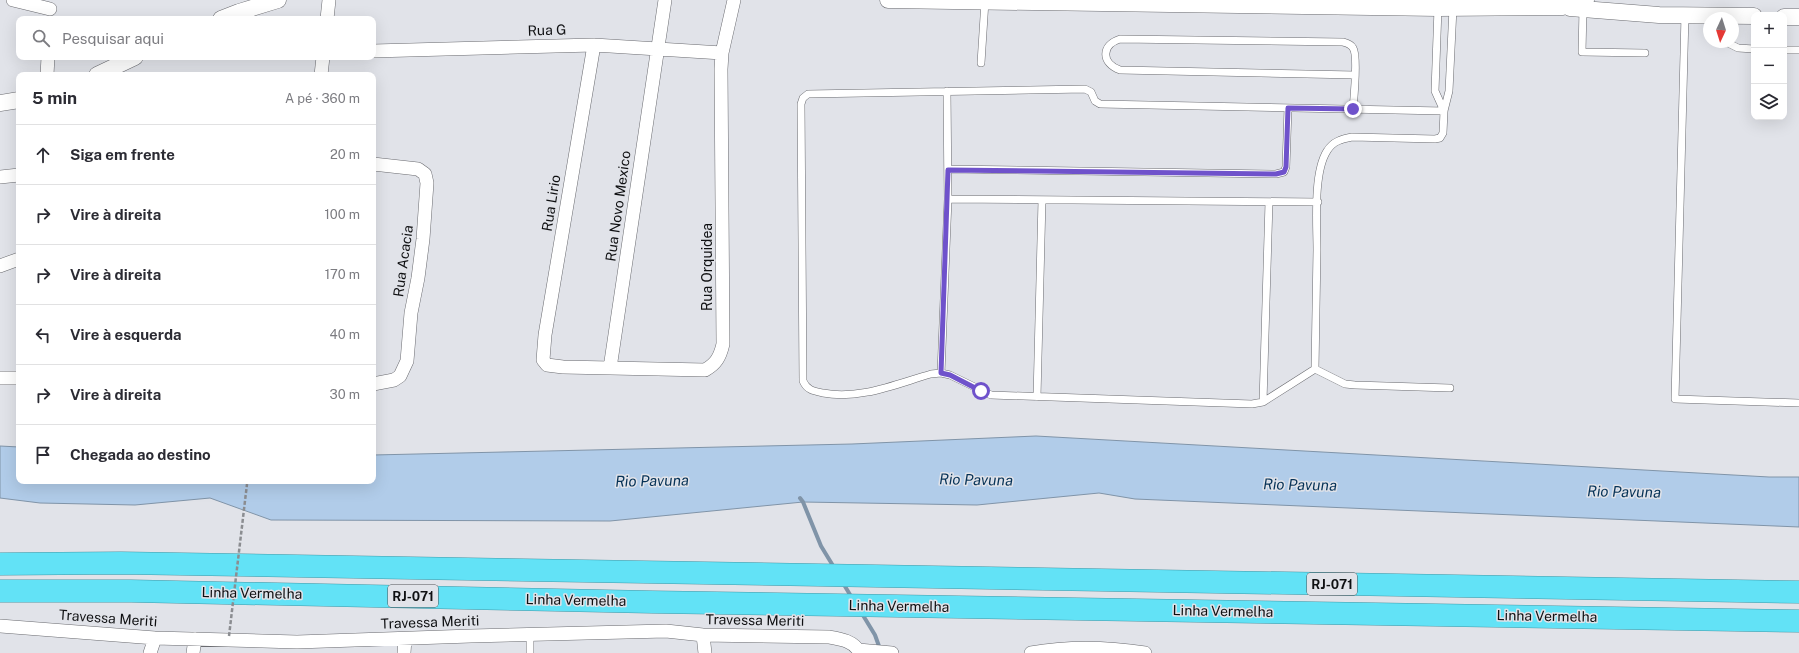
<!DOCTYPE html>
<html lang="pt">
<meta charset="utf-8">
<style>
:root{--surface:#fff;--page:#f2f2f3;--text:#2b2b33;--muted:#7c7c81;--line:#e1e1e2}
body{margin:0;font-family:"Public Sans",sans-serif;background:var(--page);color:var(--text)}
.controls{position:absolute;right:12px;top:12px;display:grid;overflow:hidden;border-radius:8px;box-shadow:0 4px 16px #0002}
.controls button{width:36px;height:36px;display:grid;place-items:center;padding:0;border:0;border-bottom:1px solid var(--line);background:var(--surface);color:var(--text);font:20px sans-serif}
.compass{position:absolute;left:1703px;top:12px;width:36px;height:36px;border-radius:50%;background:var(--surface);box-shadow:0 4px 16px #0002;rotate:184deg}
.stop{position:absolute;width:12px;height:12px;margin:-9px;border:3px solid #6f52cb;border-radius:50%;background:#fff}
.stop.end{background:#6f52cb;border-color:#fff;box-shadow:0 1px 4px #0008}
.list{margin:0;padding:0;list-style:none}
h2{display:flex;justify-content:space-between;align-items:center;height:52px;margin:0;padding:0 16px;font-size:17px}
h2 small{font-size:13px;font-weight:400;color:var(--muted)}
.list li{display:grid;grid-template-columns:26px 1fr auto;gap:12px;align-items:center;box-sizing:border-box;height:60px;padding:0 16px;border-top:1px solid var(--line)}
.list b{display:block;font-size:15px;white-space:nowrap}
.list em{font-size:13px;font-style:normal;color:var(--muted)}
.icon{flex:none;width:22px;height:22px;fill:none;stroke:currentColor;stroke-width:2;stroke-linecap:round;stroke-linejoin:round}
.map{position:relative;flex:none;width:1799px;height:653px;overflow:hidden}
.search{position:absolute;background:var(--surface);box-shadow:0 4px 16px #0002;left:16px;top:16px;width:360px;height:44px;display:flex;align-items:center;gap:10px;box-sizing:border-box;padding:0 14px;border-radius:8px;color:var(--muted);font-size:15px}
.panel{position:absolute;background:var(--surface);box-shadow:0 4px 16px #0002;left:16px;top:72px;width:360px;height:412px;border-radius:8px}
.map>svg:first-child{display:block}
.water{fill:#b1cce9;stroke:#8094a8}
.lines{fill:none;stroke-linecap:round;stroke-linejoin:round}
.stream{stroke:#8094a8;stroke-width:4}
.service-casing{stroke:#6a6b70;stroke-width:8}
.minor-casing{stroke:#6a6b70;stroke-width:14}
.tertiary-casing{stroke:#6a6b70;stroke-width:17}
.motorway-casing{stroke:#4598a6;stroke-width:23}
.path{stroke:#8b8d91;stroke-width:2.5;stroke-dasharray:4 2;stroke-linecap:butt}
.service{stroke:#fff;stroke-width:7}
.minor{stroke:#fff;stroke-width:13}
.tertiary{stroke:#fff;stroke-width:16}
.motorway{stroke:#62e2f6;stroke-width:22}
.path-bridge{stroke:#8b8d91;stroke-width:2.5;stroke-dasharray:4 2;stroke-linecap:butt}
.route{stroke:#6f52cb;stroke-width:5}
.labels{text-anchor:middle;stroke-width:3;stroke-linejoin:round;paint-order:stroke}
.shield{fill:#e1e3e9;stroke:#4e4f52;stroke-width:1}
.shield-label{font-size:13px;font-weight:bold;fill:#0f1012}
.street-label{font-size:14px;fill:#0f1012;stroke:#e1e3e9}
.water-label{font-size:15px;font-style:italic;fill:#063257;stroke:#e1e3e9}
</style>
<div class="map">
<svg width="1799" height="653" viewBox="0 0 1799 653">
<rect width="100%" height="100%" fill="#e1e3e9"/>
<!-- water -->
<path class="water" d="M1036,436L1769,477H1799V527L1135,499L1099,493L977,505L803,502L610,521L271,520L210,498L135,505L40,503L0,498V446L19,447V481H373V455L852,444Z"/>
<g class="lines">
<!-- stream -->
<path class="stream" d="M800,498L803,502L821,546L835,569
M843,583L852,598
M861,612L875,635L880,649"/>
<defs>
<path id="service" d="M1438,8L1435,91L1444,111
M1583,9L1582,52L1645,53
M1685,15L1675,399L1799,403
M1726,42L1738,48L1754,49
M1784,50H1799
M981,63L985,1
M1353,109C1354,98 1358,55 1353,48C1351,44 1347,43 1343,42L1120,39C1101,45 1101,63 1120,70L1355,75
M1444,111L1100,104L1095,101L1091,92L1085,89L808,94L803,98L801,104L803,381C807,390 813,391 823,393C860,400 896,384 931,374L941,373L950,375L991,395L1252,404L1263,402L1315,369L1345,384L1355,385L1450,388
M948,169L1276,174L1284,172L1286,167L1288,108
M948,199L1318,202
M1315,369C1316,330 1316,290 1317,250C1317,224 1313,173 1327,151C1333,141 1342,139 1352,137L1435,139L1440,138L1443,133L1444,111L1449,91L1453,8
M941,373L948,199L947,91
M1037,397L1042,200
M1263,402L1269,202
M530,635V653"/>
<path id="minor" d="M13,0L50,9
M327,19L329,0
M594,45L545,335L543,360L547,365L563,367L705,370C716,364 720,357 723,344L721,69L722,53L734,0
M373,51L594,45L722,53
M47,75L48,57
M321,75L323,57
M373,164L418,169L425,174L427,183L423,239L418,278L411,313L407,361L400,376L394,380L373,384
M0,177L19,175
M0,266L19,259
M610,368L665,0
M0,378H19
M0,626L155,638L297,642L471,636L666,631L703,635L829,637C841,639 854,641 860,653
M703,635L705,653
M858,650L892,653
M150,653L155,638
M193,653L195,639
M404,653L405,639
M1031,653C1069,646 1107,647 1145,653"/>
<path id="tertiary" d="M888,0L1438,8L1562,7L1586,0
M1570,8L1659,15L1754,16
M1784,17H1799
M221,19L239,12L278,0
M97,75L135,57
M0,103L19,100"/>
<path id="motorway" d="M0,564L121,563L1799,592
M0,591H131L652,602L1799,621"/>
</defs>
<!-- service casing -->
<use href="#service" class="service-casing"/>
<!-- minor casing -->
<use href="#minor" class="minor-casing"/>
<!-- tertiary casing -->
<use href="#tertiary" class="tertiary-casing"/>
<!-- motorway casing -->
<use href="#motorway" class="motorway-casing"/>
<!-- path -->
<path class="path" d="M247,484V481"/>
<!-- service -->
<use href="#service" class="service"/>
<!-- minor -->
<use href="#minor" class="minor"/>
<!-- tertiary -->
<use href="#tertiary" class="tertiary"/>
<!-- motorway -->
<use href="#motorway" class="motorway"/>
<!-- path-bridge -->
<path class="path-bridge" d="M229,636L247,484"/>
</g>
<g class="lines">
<!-- route -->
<path class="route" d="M981,391L950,375L941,373L948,170L1276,174L1284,172L1286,167L1288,108L1353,109"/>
</g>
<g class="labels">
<!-- shield labels -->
<g class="shield">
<rect x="1307" y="573" width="50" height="22" rx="3"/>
<rect x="388" y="585" width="50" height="22" rx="3"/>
</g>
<g class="shield-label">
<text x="1332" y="589">RJ-071</text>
<text x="413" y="601">RJ-071</text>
</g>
<!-- street labels -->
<g class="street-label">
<text transform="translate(547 30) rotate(-2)" y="5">Rua G</text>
<text transform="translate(551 203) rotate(-81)" y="5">Rua Lirio</text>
<text transform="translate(618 206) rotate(-82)" y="5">Rua Novo Mexico</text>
<text transform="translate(403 261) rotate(-82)" y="5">Rua Acacia</text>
<text transform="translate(707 267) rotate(-90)" y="5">Rua Orquidea</text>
<text transform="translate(252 593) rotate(1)" y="5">Linha Vermelha</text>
<text transform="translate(576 600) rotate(1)" y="5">Linha Vermelha</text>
<text transform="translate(899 606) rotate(1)" y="5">Linha Vermelha</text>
<text transform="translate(1223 611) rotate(1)" y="5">Linha Vermelha</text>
<text transform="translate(1547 616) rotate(1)" y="5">Linha Vermelha</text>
<text transform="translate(108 618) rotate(4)" y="5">Travessa Meriti</text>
<text transform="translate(755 620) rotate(1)" y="5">Travessa Meriti</text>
<text transform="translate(430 622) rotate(-2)" y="5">Travessa Meriti</text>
</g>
<!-- water labels -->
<g class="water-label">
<text transform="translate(976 480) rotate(1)" y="5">Rio Pavuna</text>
<text transform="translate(652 481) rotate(-1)" y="5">Rio Pavuna</text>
<text transform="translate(1300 485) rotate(1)" y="5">Rio Pavuna</text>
<text transform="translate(1624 492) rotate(1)" y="5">Rio Pavuna</text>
</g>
</g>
</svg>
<div class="controls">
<button>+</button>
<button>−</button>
<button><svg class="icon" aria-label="layers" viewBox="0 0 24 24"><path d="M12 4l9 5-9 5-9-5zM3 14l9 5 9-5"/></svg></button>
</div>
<svg class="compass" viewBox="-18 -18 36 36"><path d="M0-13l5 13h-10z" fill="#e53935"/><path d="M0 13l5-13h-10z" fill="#7c7c81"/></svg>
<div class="stop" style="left:981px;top:391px"></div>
<div class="stop end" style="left:1353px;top:109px"></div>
<div class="search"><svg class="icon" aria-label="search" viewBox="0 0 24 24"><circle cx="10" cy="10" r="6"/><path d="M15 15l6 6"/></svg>Pesquisar aqui</div>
<section class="panel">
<h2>5 min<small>A pé · 360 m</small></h2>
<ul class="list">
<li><svg class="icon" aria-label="ahead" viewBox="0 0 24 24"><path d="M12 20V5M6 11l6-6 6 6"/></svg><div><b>Siga em frente</b></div><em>20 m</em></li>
<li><svg class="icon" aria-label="right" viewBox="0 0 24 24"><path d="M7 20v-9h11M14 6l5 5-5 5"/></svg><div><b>Vire à direita</b></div><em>100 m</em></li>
<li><svg class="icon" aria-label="right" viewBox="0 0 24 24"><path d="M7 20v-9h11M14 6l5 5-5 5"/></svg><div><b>Vire à direita</b></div><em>170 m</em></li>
<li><svg class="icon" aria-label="left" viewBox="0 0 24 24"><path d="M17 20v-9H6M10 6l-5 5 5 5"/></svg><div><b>Vire à esquerda</b></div><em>40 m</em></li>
<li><svg class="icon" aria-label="right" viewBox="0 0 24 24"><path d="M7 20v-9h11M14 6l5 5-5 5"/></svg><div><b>Vire à direita</b></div><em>30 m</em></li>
<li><svg class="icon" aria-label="arrive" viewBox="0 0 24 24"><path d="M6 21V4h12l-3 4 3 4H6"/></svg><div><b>Chegada ao destino</b></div></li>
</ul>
</section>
</div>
